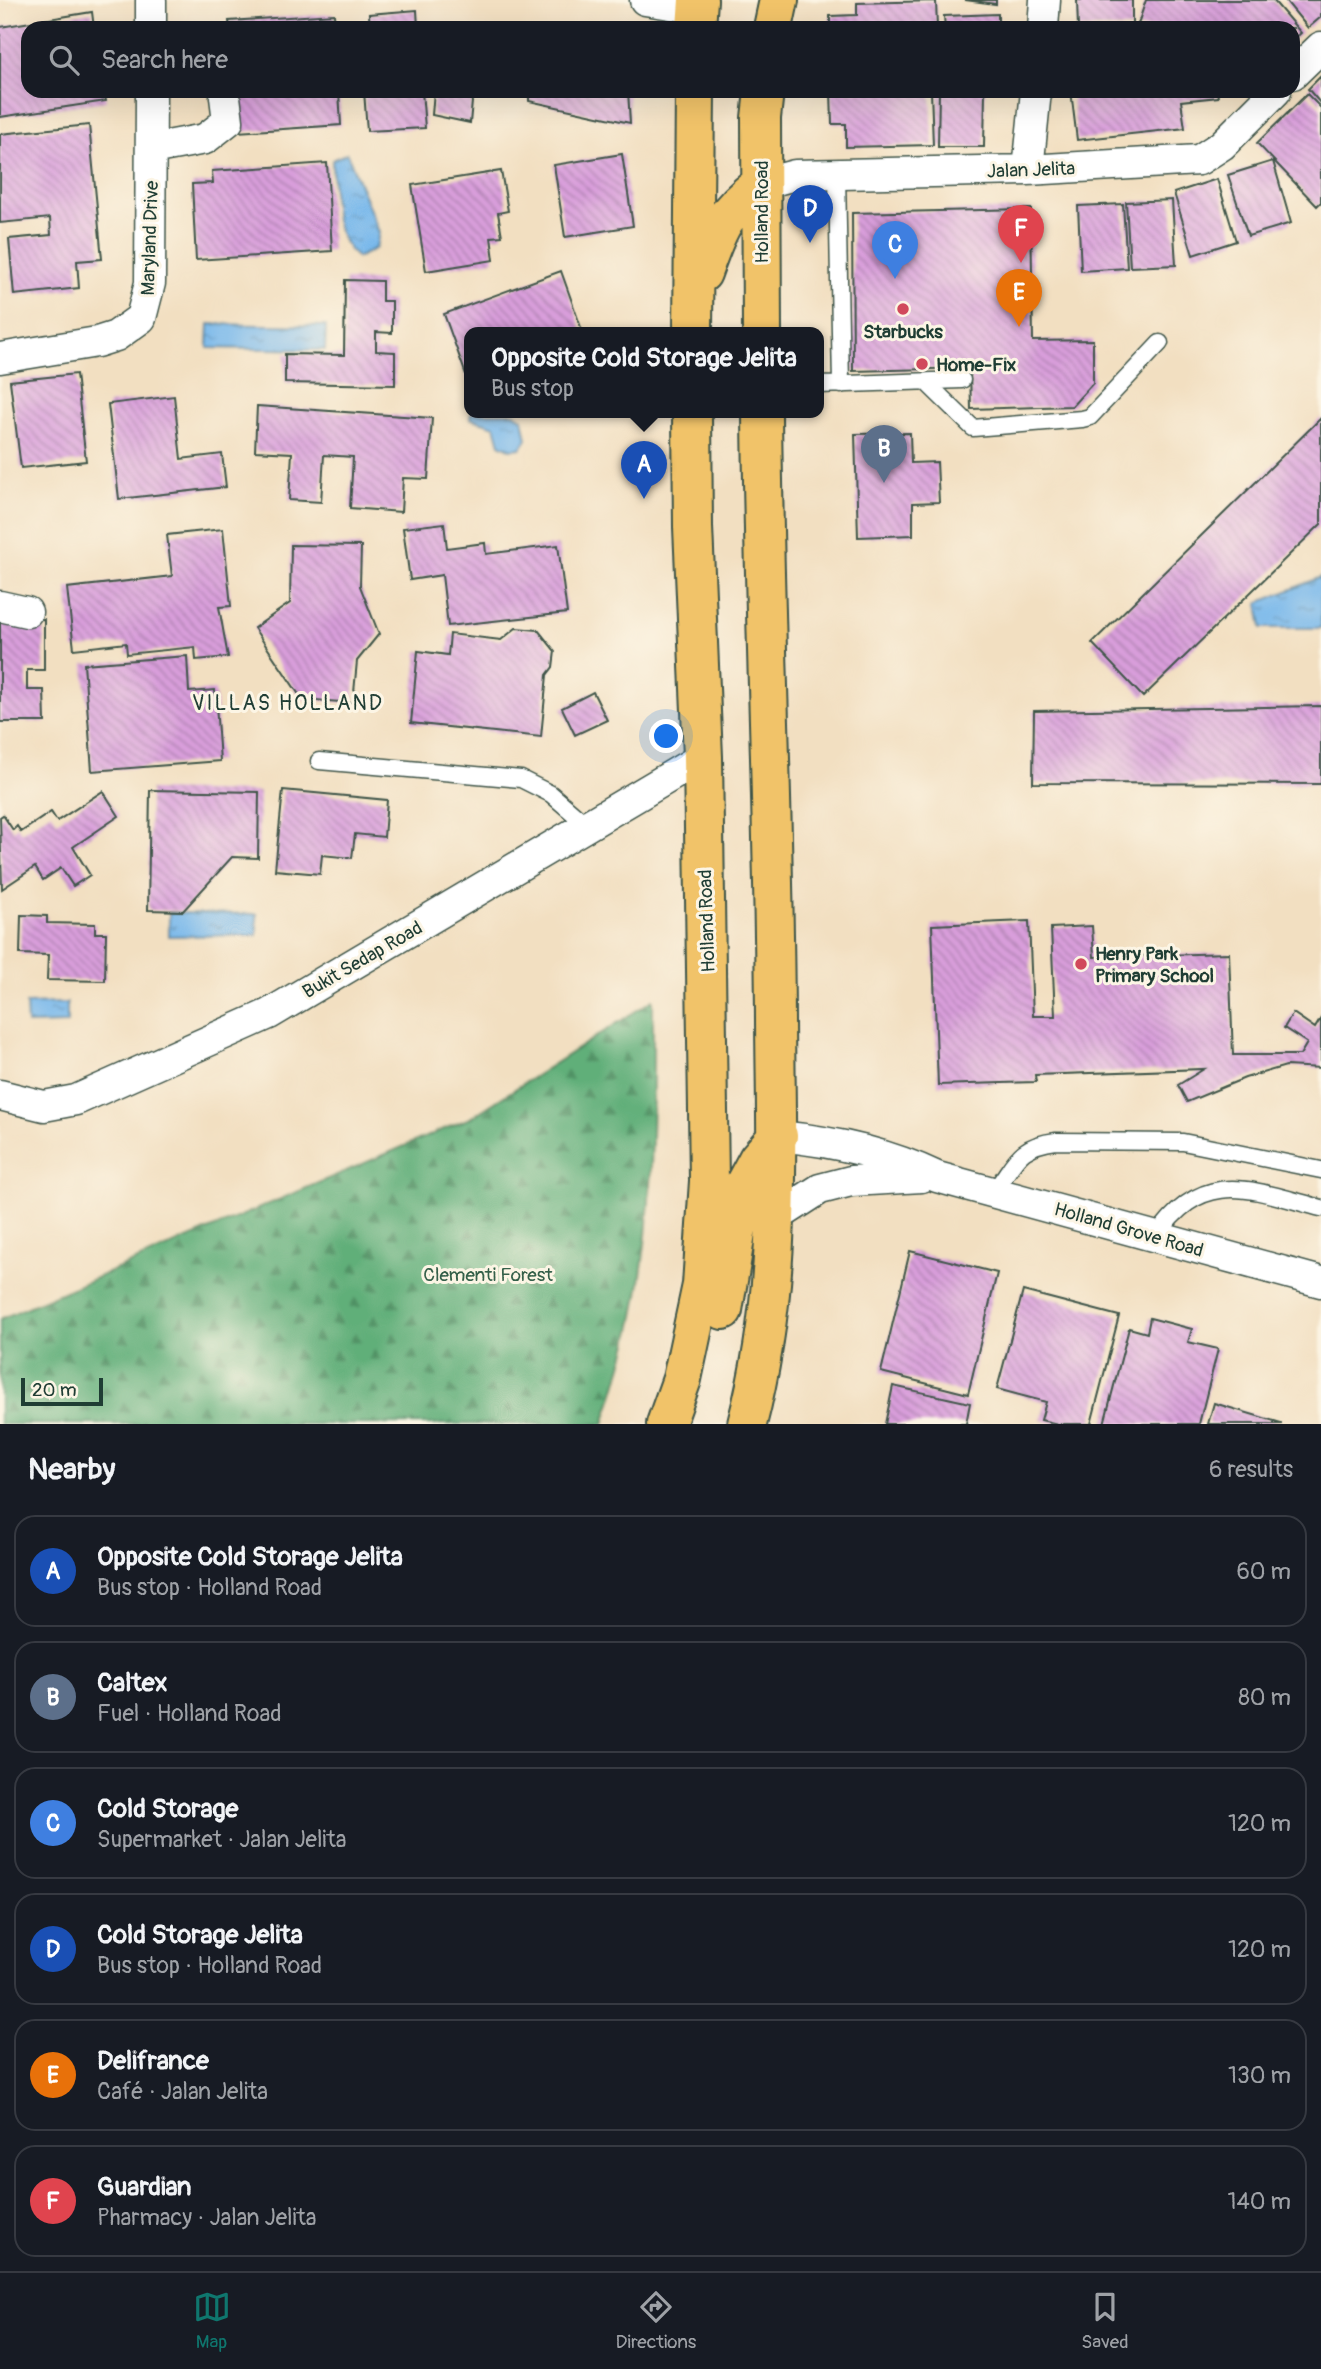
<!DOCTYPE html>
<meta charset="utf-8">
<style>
:root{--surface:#171b24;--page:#242831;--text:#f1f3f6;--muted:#9ea1a6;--line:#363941;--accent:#0f766e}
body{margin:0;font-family:Pangolin,sans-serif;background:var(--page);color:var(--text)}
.scale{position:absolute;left:21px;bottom:18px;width:82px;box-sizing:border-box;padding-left:7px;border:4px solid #1f3d34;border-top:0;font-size:19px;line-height:24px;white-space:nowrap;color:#1f3d34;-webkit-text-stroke:5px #fcf5e5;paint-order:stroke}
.you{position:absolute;left:667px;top:737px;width:24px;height:24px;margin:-18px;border:5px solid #fff;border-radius:50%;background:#1a73e8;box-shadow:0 0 0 10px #1a73e833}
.badge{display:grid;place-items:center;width:46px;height:46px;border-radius:50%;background:var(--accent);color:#fff;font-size:23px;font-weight:700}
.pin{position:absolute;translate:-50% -58px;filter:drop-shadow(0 2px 4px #0008)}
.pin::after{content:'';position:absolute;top:37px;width:24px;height:21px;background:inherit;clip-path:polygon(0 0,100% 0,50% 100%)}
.popup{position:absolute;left:464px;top:327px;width:360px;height:91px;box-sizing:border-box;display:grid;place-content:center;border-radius:14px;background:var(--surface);filter:drop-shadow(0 2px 5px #0005);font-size:23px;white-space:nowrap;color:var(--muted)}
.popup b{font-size:26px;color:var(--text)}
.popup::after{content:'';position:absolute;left:50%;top:100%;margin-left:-14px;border:14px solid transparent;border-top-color:var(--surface)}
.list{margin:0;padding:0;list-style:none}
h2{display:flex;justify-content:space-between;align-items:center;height:91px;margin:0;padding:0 28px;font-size:30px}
h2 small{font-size:23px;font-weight:400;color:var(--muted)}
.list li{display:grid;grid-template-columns:46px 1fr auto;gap:21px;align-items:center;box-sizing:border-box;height:112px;margin:0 14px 14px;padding:0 14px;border:2px solid var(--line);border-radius:21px}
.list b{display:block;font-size:26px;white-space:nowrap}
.list p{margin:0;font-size:23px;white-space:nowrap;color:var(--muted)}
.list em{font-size:23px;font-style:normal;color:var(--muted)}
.icon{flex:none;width:38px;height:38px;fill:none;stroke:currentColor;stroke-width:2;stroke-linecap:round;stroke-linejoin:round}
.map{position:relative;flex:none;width:1321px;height:1424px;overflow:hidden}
.search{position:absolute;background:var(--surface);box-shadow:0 7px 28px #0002;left:21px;right:21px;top:21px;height:77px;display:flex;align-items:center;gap:18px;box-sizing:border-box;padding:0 24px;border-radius:21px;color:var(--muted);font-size:26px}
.sheet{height:847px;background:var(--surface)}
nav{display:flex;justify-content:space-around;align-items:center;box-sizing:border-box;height:98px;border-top:2px solid var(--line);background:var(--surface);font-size:19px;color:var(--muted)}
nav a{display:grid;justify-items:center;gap:4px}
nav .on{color:var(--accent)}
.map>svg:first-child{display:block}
.forest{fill:url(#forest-firs);stroke:#407656;stroke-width:2}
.water{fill:url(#water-ripples);stroke:#4b7a90;stroke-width:2}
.building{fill:url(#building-back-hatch)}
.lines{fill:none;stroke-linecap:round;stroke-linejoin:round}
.service-casing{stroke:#3f5549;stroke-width:19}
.minor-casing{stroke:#3f5549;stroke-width:33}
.primary-casing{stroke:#3f5549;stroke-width:42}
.service{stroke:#fff;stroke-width:16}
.minor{stroke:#fff;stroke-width:30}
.primary{stroke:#f1c369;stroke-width:38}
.poi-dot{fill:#d1495b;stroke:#fcf5e5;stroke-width:2.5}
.labels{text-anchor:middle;stroke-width:6;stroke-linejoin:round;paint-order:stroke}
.street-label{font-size:19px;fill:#1f3d34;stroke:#fcf5e5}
.poi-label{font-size:19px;font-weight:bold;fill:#1f3d34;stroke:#fcf5e5;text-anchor:start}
.park-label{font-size:19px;fill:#35604a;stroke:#fcf5e5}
.neighbourhood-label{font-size:21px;letter-spacing:2px;fill:#1f3d34;stroke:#fcf5e5}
</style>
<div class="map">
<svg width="1321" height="1424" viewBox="0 0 1321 1424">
<defs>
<pattern id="forest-firs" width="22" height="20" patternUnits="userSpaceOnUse" patternTransform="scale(1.75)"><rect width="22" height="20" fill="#60af79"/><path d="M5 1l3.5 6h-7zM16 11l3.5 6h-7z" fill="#4f9064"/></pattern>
<pattern id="water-ripples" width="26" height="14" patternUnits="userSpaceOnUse" patternTransform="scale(1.75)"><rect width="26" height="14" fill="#77b7eb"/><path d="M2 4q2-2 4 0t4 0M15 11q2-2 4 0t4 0" fill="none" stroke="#6196bf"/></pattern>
<pattern id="building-back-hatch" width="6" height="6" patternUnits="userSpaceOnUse" patternTransform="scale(1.75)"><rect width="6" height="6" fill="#d99edb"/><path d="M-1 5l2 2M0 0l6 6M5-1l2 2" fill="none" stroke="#af82b2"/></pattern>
</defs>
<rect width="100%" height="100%" fill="#fcf5e5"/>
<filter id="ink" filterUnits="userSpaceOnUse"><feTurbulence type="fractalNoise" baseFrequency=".0143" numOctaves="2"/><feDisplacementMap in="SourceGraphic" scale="14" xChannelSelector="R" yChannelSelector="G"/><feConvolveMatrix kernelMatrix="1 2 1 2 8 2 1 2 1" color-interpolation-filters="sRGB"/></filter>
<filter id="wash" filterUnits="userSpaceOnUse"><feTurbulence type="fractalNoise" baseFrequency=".00686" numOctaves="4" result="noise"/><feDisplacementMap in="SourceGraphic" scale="28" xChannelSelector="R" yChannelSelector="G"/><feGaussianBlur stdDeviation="1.57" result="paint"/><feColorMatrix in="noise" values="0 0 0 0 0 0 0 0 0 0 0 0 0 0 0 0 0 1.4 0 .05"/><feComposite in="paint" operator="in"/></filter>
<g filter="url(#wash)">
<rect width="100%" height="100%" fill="#f2dfc1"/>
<!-- forest -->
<path class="forest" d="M653,1000C653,1107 655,1215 633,1321C626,1356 615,1390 604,1424H0V1319L470,1118Z"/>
<!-- water -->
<path class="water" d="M347,153L379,232L376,248L357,258C329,231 334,197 332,160Z
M209,324L326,326L325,350L208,348Z
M471,413H514L523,419L527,439L521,448L510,449L500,444L495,426L470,418Z
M1321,577V628H1262L1258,603Z
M169,913L257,914V935L169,936Z
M67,1003V1023L27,1024L26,1004Z"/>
<g id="blocks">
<!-- building -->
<path class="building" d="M965,0H996V4Z
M1077,0H1132V28H1078Z
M1146,0H1273L1301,33L1293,40V28H1141L1137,27Z
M1285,0H1321V17L1308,28Z
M936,1L937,28H830V16L857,15V3Z
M417,10L418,28H370L369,14Z
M92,12L94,28H28V91H104L106,101L0,117V27Z
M334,14L335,28H230L229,21Z
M998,14V28H945L944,16Z
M1321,76V104L1308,89Z
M234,91H339L341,125L237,132Z
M364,91H422L425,128L367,131Z
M434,91H473L470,123L432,115Z
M529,91H628L630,123L529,101Z
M831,91H931L933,145L846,147V124H832Z
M939,91H985L984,147H938Z
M1071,91H1217L1218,97L1181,101L1185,128L1077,140Z
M1307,94L1321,108V202L1317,206L1257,143Z
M89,125L102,259L77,261L79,288L14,295L9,239L51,235L50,218L0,223V134Z
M622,154L633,226L565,237L554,165Z
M1273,161L1291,223L1248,236L1228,175Z
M327,163L332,251L196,260L192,184L213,183L212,171Z
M501,171L508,211L498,213L502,236L491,237L494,260L426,271L412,185Z
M1217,179L1236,241L1193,255L1174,193Z
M1172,200L1176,265L1130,267L1126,202Z
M1123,204L1127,268L1081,271L1078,206Z
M1031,209L1033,341L1093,340V383L1072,406L971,409L970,368L853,371L852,213Z
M561,271L583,333H469V383L444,314Z
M345,280L382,281V301H392V333L376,332V351L395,352V385L285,383V354L344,355Z
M76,374L86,461L21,468L10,381Z
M174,396L181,459L222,454L226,487L119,499L108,404Z
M257,406L432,418L428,479L403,478L401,512L350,508L353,457L324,455L321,502L289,500L292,453L255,451Z
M1321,418V524L1143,697L1092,643Z
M910,433L911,463L937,462L939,502L913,503V535L858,537L855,434Z
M444,523L447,548L485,543L486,554L558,545L567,613L448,626L442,575L410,580L403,528Z
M223,529L231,606L219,607L228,657L196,660L195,647L127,654L126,643L74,649L67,588L172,576L167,535Z
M291,545L361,546L360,586L379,634L357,661L353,703L302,699L254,628L290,603Z
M44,619V670H27V690H44L45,722H0V620Z
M516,628L538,630L555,651L553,667L547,675L541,737L411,723L418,651L448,655L450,634L501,640Z
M187,656L189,692L215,690L220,761L92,771L84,664Z
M593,692L607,720L575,735L562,708Z
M1321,706V784L1033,783L1034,711Z
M150,790L259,792L258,858L232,857L183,911L148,910Z
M283,790L387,800L384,837L355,834L352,858L322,855L320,874L275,870Z
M103,791L119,816L73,847L90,875L73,886L61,868L43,880L35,867L2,889L0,817L3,815L13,830L17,826L21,832L51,812L57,821Z
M21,915L47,916V923L95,924V933H106L105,981L47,980L48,955L20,954Z
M1029,921L1033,1016H1055L1051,928L1092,926L1094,957L1229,953L1233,1055H1300L1307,1043L1284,1028L1293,1013L1315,1028L1321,1018V1068L1286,1066L1245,1078L1187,1102L1178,1085L1204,1069L1035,1075L1036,1082L938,1085L932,925Z
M910,1251L997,1273L968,1394L881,1372Z
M1023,1291L1119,1316L1091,1424H1058L1041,1420L1046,1402L997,1389Z
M1150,1318L1192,1329L1188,1342L1218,1349L1199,1424H1104L1129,1328L1147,1333Z
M893,1386L970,1403L966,1424H885Z
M1214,1403L1281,1423V1424H1208Z"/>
</g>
</g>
<g filter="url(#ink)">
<use href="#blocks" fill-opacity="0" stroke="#3f5549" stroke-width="2"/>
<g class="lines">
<defs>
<path id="service" d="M837,174L841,385
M927,383L973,428L1082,419L1090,417L1160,343
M819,385L962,380
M319,761L521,779L551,794L588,826
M994,1191C1016,1163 1016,1146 1056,1141L1183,1142L1321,1170
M1156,1237C1203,1166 1252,1190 1321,1208"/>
<path id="minor" d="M151,0V28
M645,0L696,8
M1043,28L1045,0
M1293,74L1321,47
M151,149L205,139L228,121L225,97
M1028,170L1036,91
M761,184L795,175L1028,170L1199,160L1222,145L1276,91
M0,358L97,342L116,336L141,318L150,283L151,91
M0,606L27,612
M0,1095L44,1106L76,1100L269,1014L703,757
M778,1136C831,1141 889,1154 937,1177L1321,1282
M778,1216L820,1189L851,1181L922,1177"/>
<path id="primary" d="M696,28L698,0
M773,28L779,0
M702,273C718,229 722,213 761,184
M693,333L695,91
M762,333L761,118L764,91
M723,1310L744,1185L758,1159L778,1136
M666,1424L682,1379L702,1285L709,1181L703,757L693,527L692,413
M747,1424C783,1286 776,1161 775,1020C774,818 764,616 762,413"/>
</defs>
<!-- service casing -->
<use href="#service" class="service-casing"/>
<!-- minor casing -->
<use href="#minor" class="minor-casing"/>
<!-- primary casing -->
<use href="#primary" class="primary-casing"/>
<!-- service -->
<use href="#service" class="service"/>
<!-- minor -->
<use href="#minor" class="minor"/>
<!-- primary -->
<use href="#primary" class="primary"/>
</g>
</g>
<!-- markers -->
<g class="poi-dot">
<circle cx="903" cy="309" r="7"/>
<circle cx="922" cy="364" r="7"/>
<circle cx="1081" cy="964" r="7"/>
</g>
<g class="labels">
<!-- street labels -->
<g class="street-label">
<text transform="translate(1031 169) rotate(-2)" y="7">Jalan Jelita</text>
<text transform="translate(761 212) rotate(-90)" y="7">Holland Road</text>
<text transform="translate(149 238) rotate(-88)" y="7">Maryland Drive</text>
<text transform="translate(706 921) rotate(-92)" y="7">Holland Road</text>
<text transform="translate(362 959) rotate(-30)" y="7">Bukit Sedap Road</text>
<text transform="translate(1129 1229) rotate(16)" y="7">Holland Grove Road</text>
</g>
<!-- poi labels -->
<g class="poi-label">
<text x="903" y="338" text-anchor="middle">Starbucks</text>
<text x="936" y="371">Home-Fix</text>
<text x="1095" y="960">Henry Park<tspan x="1095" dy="22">Primary School</tspan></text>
</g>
<!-- park labels -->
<g class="park-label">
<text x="488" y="1281">Clementi Forest</text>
</g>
<!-- neighbourhood labels -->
<g class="neighbourhood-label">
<text x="288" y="710">VILLAS HOLLAND</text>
</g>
</g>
</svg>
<div class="scale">20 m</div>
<div class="you"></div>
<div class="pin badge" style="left:644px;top:499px;background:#1a4fb4">A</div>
<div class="popup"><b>Opposite Cold Storage Jelita</b>Bus stop</div>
<div class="pin badge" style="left:884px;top:483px;background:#5c6f8a">B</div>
<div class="pin badge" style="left:895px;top:279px;background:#3f7fe0">C</div>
<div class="pin badge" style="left:810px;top:243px;background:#1a4fb4">D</div>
<div class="pin badge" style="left:1019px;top:327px;background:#e8710a">E</div>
<div class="pin badge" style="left:1021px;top:263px;background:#e0444e">F</div>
<div class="search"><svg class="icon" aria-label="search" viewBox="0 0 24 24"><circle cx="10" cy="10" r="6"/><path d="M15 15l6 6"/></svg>Search here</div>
</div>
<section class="sheet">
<h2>Nearby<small>6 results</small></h2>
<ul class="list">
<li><span class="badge" style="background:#1a4fb4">A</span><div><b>Opposite Cold Storage Jelita</b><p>Bus stop · Holland Road</p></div><em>60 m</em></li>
<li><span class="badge" style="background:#5c6f8a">B</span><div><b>Caltex</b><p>Fuel · Holland Road</p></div><em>80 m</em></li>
<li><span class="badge" style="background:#3f7fe0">C</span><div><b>Cold Storage</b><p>Supermarket · Jalan Jelita</p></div><em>120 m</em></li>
<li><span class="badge" style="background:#1a4fb4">D</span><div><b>Cold Storage Jelita</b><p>Bus stop · Holland Road</p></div><em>120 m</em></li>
<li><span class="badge" style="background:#e8710a">E</span><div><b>Delifrance</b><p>Café · Jalan Jelita</p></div><em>130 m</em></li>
<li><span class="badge" style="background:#e0444e">F</span><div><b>Guardian</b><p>Pharmacy · Jalan Jelita</p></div><em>140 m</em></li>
</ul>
</section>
<nav>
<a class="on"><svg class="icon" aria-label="map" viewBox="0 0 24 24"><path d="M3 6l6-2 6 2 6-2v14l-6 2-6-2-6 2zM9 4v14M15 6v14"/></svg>Map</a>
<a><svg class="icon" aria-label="directions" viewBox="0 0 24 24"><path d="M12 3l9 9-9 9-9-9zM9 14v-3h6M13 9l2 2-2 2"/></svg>Directions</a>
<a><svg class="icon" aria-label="saved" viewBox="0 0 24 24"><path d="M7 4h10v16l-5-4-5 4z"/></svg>Saved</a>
</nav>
